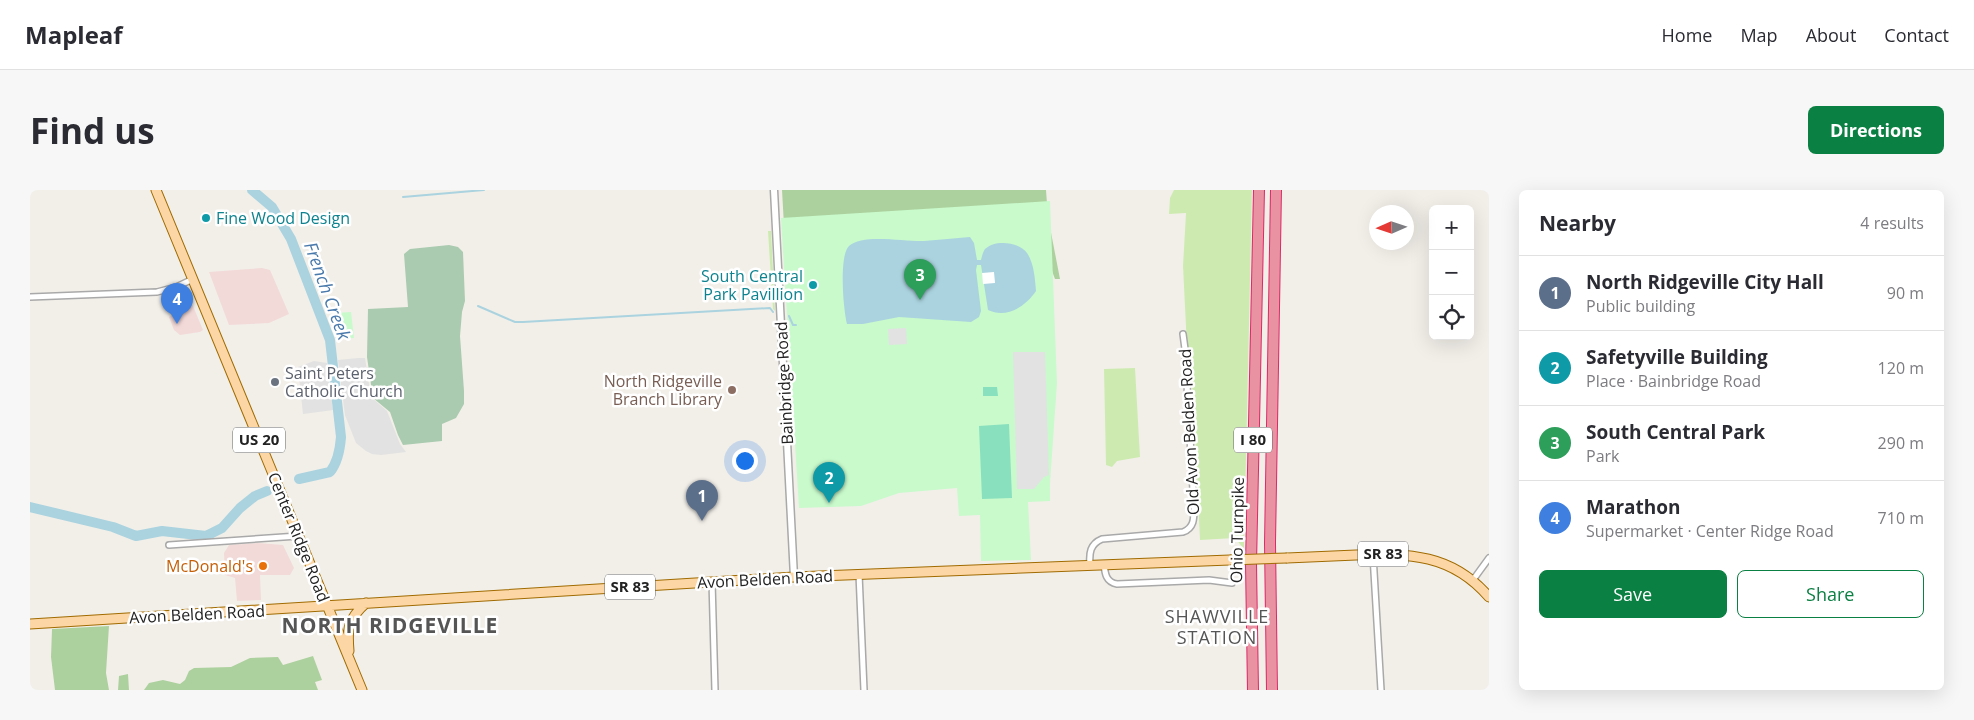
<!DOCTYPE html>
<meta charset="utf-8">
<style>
:root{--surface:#fff;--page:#f7f7f7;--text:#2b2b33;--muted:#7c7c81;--line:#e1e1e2;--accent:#0b8043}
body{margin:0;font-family:"Open Sans",sans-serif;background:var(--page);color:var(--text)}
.controls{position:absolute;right:15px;top:15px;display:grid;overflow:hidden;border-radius:8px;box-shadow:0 5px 20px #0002}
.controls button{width:45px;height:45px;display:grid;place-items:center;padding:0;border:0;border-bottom:1px solid var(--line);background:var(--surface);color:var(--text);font:25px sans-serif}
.compass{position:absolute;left:1339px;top:15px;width:45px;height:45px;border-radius:50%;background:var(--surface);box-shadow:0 5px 20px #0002;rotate:267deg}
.you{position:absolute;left:714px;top:270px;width:18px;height:18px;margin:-12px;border:4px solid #fff;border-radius:50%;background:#1a73e8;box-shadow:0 0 0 8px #1a73e833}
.badge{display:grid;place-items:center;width:32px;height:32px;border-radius:50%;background:var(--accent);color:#fff;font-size:16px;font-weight:700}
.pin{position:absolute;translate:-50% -41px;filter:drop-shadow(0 1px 2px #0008)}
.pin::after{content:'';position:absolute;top:26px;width:18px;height:15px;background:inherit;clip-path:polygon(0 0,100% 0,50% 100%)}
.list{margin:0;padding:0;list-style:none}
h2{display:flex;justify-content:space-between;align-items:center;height:65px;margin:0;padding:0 20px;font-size:21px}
h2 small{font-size:16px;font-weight:400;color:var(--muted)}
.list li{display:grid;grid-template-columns:32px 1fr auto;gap:15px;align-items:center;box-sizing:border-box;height:75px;padding:0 20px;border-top:1px solid var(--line)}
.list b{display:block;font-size:19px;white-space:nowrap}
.list p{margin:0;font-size:16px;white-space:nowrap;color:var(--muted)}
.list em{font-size:16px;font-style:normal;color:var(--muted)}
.actions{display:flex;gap:10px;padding:15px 20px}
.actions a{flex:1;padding:11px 0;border:1px solid var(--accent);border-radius:8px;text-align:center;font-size:18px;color:var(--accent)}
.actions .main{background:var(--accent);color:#fff}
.icon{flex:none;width:28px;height:28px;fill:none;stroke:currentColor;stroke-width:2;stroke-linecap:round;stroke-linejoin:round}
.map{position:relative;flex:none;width:1459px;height:500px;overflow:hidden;border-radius:8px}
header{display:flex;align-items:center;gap:30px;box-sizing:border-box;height:70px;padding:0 25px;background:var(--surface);border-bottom:1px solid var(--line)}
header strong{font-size:24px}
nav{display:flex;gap:28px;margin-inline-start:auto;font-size:18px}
.intro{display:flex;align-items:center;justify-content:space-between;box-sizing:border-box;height:120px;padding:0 30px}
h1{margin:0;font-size:35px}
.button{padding:12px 22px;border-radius:8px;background:var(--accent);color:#fff;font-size:18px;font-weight:700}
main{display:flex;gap:30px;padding:0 30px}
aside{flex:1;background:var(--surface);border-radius:8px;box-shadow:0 5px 20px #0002}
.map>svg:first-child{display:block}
.commercial{fill:#f2dad9}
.grass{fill:#cdebb0}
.forest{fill:#add19e}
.cemetery{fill:#aacbaf}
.park{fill:#c8facc}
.pitch{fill:#88e0be}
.parking{fill:#e2e2e2}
.water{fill:#aad3df}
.pier{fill:#fff}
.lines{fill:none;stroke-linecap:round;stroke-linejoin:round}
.stream{stroke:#aad3df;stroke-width:2}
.river{stroke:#aad3df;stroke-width:10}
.minor-casing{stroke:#a9a9a9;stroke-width:8}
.tertiary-casing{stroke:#a9a9a9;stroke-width:9}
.primary-casing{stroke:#a06b00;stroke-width:11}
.motorway-casing{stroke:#dc2a67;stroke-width:12}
.minor{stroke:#fff;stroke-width:5}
.tertiary{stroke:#fff;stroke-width:6}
.primary{stroke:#fcd6a4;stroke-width:9}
.motorway{stroke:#e892a2;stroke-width:10}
.primary-bridge-casing{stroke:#a06b00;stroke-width:11;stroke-linecap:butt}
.primary-bridge{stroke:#fcd6a4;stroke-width:9}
.culture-dot{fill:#0f9aa8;stroke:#fff;stroke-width:2}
.worship-dot{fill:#6b7280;stroke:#fff;stroke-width:2}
.education-dot{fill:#8d6e63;stroke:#fff;stroke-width:2}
.food-dot{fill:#e8710a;stroke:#fff;stroke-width:2}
.labels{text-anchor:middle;stroke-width:5;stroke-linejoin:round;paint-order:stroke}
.shield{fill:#fff;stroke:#646464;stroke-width:1}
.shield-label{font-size:15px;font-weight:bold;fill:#222}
.culture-label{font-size:16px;fill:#0d838f;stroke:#fff;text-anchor:start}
.worship-label{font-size:16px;fill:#5b616d;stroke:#fff;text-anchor:start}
.education-label{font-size:16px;fill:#785e54;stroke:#fff;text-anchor:end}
.street-label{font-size:16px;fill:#222;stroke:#fff}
.food-label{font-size:16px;fill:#c56008;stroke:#fff;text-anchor:end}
.water-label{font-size:18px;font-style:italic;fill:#4a7aab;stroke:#fff}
.neighbourhood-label{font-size:18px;letter-spacing:1px;fill:#555;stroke:#fff}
.district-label{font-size:21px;font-weight:bold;letter-spacing:1px;fill:#555;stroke:#fff}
</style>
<header>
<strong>Mapleaf</strong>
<nav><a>Home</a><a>Map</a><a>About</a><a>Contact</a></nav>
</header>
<div class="intro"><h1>Find us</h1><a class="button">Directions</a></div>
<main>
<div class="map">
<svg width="1459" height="500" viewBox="0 0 1459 500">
<rect width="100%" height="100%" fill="#f2efe9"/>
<!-- commercial -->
<path class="commercial" d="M232,78L240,80L259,124L239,133L199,135L179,82Z
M147,109H157L163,116L173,140L170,142L150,145L144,140L139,127L146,123L143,112Z
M228,353L253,355L264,378L260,385H230L231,410L207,411L205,388L195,385L194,363L199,355Z"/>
<!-- grass -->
<path class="grass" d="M1144,0H1222L1214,359L1205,348L1170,350L1163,202L1162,198H1159L1153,76L1156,23L1139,24L1140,8Z
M738,41H741L745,121L743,119Z
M1105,178L1110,267L1087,271L1082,277L1076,275L1074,179Z"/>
<!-- forest -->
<path class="forest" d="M752,0H1016L1018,27L1030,89H1025L1016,65L754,36Z
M79,436L76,483L79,500H25L21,467L22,439Z
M283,466L292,490L285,492L288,500H114L119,493L133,490L150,494L155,490L159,481L164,478L201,477L220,468L248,467L253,475Z
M98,484L99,500H88L89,486Z"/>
<!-- cemetery -->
<path class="cemetery" d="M419,55L428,57L433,62L435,111L432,122L430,146L434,201V214L426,228L412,234V251L373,255L368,245L360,222L343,208L337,167L338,119L378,117L374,64L380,59Z"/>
<!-- park -->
<path class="park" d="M1020,11L1027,193L1020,293V311L998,312L1001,370L951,371L950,325L929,326L927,298L869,303L831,316L769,318L751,28Z
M321,122L324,148L312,149L305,123Z"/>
<!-- pitch -->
<path class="pitch" d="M953,197H967L968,206H953Z
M979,234L982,308L952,309L949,236Z"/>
<!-- parking -->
<path class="parking" d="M876,138L877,154L859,155L858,139Z
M983,162H1015L1019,285L1014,287L1004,299H987Z
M328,168H335L341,207L357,221L370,254L376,262L351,265L342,264L336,261L326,253L315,225L308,170Z
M284,171L297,173L303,220L273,224L268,177Z"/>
<!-- water -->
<path class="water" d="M940,47L944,53L947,70H951C952,66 953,62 955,59C965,49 989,52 997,63C1004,73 1005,89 1006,101C996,116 977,129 958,120L951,75H947L946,80L951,121L949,127L941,132L869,127L833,134H817C813,119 809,65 819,56C832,43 876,52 894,51C910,50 925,48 940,47Z"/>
<!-- pier -->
<path class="pier" d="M964,82L965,93L953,94L952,83Z"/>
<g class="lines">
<!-- stream -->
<path class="stream" d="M373,7L454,0
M448,116L485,132H493L740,118L743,122
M759,126L763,135H766"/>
<!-- river -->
<path class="river" d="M222,0L242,17L261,49L300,150L311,247C310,260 308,272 300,282L269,289
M0,317L83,337L106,346L132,341L176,346L192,338L210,318L225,306L237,301"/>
<defs>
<path id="minor" d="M0,107L127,102L146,97L163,89
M139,355L268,346
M1343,365L1351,500
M1074,374C1075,384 1076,392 1087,394L1179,390L1202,393
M1060,375C1059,363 1060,354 1072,349L1153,342C1164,338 1164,329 1164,318L1155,159L1153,144
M829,384L834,500
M1443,390L1459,368
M682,391L685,500"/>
<path id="tertiary" d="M744,0L764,387"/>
<path id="primary" d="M126,0L332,500
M1257,368C1280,367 1303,366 1326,365C1379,363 1422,364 1459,407
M0,434L764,387L1200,370
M319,461C317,438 318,429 336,413"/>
<path id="motorway" d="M1223,500L1221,374L1229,0
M1242,500L1240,353L1246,0"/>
</defs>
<!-- minor casing -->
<use href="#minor" class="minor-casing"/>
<!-- tertiary casing -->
<use href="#tertiary" class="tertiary-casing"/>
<!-- primary casing -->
<use href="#primary" class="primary-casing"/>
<!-- motorway casing -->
<use href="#motorway" class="motorway-casing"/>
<!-- minor -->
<use href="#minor" class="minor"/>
<!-- tertiary -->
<use href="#tertiary" class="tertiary"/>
<!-- primary -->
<use href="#primary" class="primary"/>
<!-- motorway -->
<use href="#motorway" class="motorway"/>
<defs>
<path id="primary-bridge" d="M1200,370L1257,368"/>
</defs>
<!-- primary-bridge casing -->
<use href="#primary-bridge" class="primary-bridge-casing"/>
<!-- primary-bridge -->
<use href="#primary-bridge" class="primary-bridge"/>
</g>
<!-- markers -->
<g class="culture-dot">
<circle cx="176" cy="28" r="5"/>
<circle cx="783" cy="95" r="5"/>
</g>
<circle class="worship-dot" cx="245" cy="192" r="5"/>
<circle class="education-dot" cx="702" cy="200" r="5"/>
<circle class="food-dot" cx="233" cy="376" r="5"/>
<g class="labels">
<!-- shield labels -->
<g class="shield">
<rect x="203" y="237.5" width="52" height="25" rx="4"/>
<rect x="1204" y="237.5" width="38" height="25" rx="4"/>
<rect x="1328" y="351.5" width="50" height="25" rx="4"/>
<rect x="575" y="384.5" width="50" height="25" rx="4"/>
</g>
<g class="shield-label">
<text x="229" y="255">US 20</text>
<text x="1223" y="255">I 80</text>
<text x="1353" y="369">SR 83</text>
<text x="600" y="402">SR 83</text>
</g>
<!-- culture labels -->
<g class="culture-label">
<text x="186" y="34">Fine Wood Design</text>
<text x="773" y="92" text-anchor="end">South Central<tspan x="773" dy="18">Park Pavillion</tspan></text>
</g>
<!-- worship labels -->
<g class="worship-label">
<text x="255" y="189">Saint Peters<tspan x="255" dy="18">Catholic Church</tspan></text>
</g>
<!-- education labels -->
<g class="education-label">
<text x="692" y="197">North Ridgeville<tspan x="692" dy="18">Branch Library</tspan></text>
</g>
<!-- street labels -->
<g class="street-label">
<text transform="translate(754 193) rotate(-93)" y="6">Bainbridge Road</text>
<text transform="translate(1159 242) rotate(-93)" y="6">Old Avon Belden Road</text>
<text transform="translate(1207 340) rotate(-89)" y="6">Ohio Turnpike</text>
<text transform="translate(269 347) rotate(68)" y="6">Center Ridge Road</text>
<text transform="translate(735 389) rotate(-3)" y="6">Avon Belden Road</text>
<text transform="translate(167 424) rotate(-3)" y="6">Avon Belden Road</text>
</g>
<!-- food labels -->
<g class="food-label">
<text x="223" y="382">McDonald's</text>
</g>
<!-- water labels -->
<g class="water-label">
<text transform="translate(297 101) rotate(70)" y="6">French Creek</text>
</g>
<!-- neighbourhood labels -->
<g class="neighbourhood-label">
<text x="1187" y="433">SHAWVILLE<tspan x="1187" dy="21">STATION</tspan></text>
</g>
<!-- district labels -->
<g class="district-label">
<text x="360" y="443">NORTH RIDGEVILLE</text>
</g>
</g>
</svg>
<div class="controls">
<button>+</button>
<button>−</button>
<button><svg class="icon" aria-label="locate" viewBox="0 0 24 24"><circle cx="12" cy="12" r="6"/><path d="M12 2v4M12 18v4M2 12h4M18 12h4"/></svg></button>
</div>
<svg class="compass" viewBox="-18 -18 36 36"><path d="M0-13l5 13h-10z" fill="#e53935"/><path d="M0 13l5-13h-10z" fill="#7c7c81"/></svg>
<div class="you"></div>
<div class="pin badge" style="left:672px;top:331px;background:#5c6f8a">1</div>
<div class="pin badge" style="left:799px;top:313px;background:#0f9aa8">2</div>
<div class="pin badge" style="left:890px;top:110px;background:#2e9e5b">3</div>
<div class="pin badge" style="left:147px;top:134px;background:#3f7fe0">4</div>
</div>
<aside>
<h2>Nearby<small>4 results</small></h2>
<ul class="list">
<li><span class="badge" style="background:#5c6f8a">1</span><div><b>North Ridgeville City Hall</b><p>Public building</p></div><em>90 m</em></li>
<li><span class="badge" style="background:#0f9aa8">2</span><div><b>Safetyville Building</b><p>Place · Bainbridge Road</p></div><em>120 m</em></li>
<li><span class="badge" style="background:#2e9e5b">3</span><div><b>South Central Park</b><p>Park</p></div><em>290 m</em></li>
<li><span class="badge" style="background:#3f7fe0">4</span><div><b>Marathon</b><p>Supermarket · Center Ridge Road</p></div><em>710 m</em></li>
</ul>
<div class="actions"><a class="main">Save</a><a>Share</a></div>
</aside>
</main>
